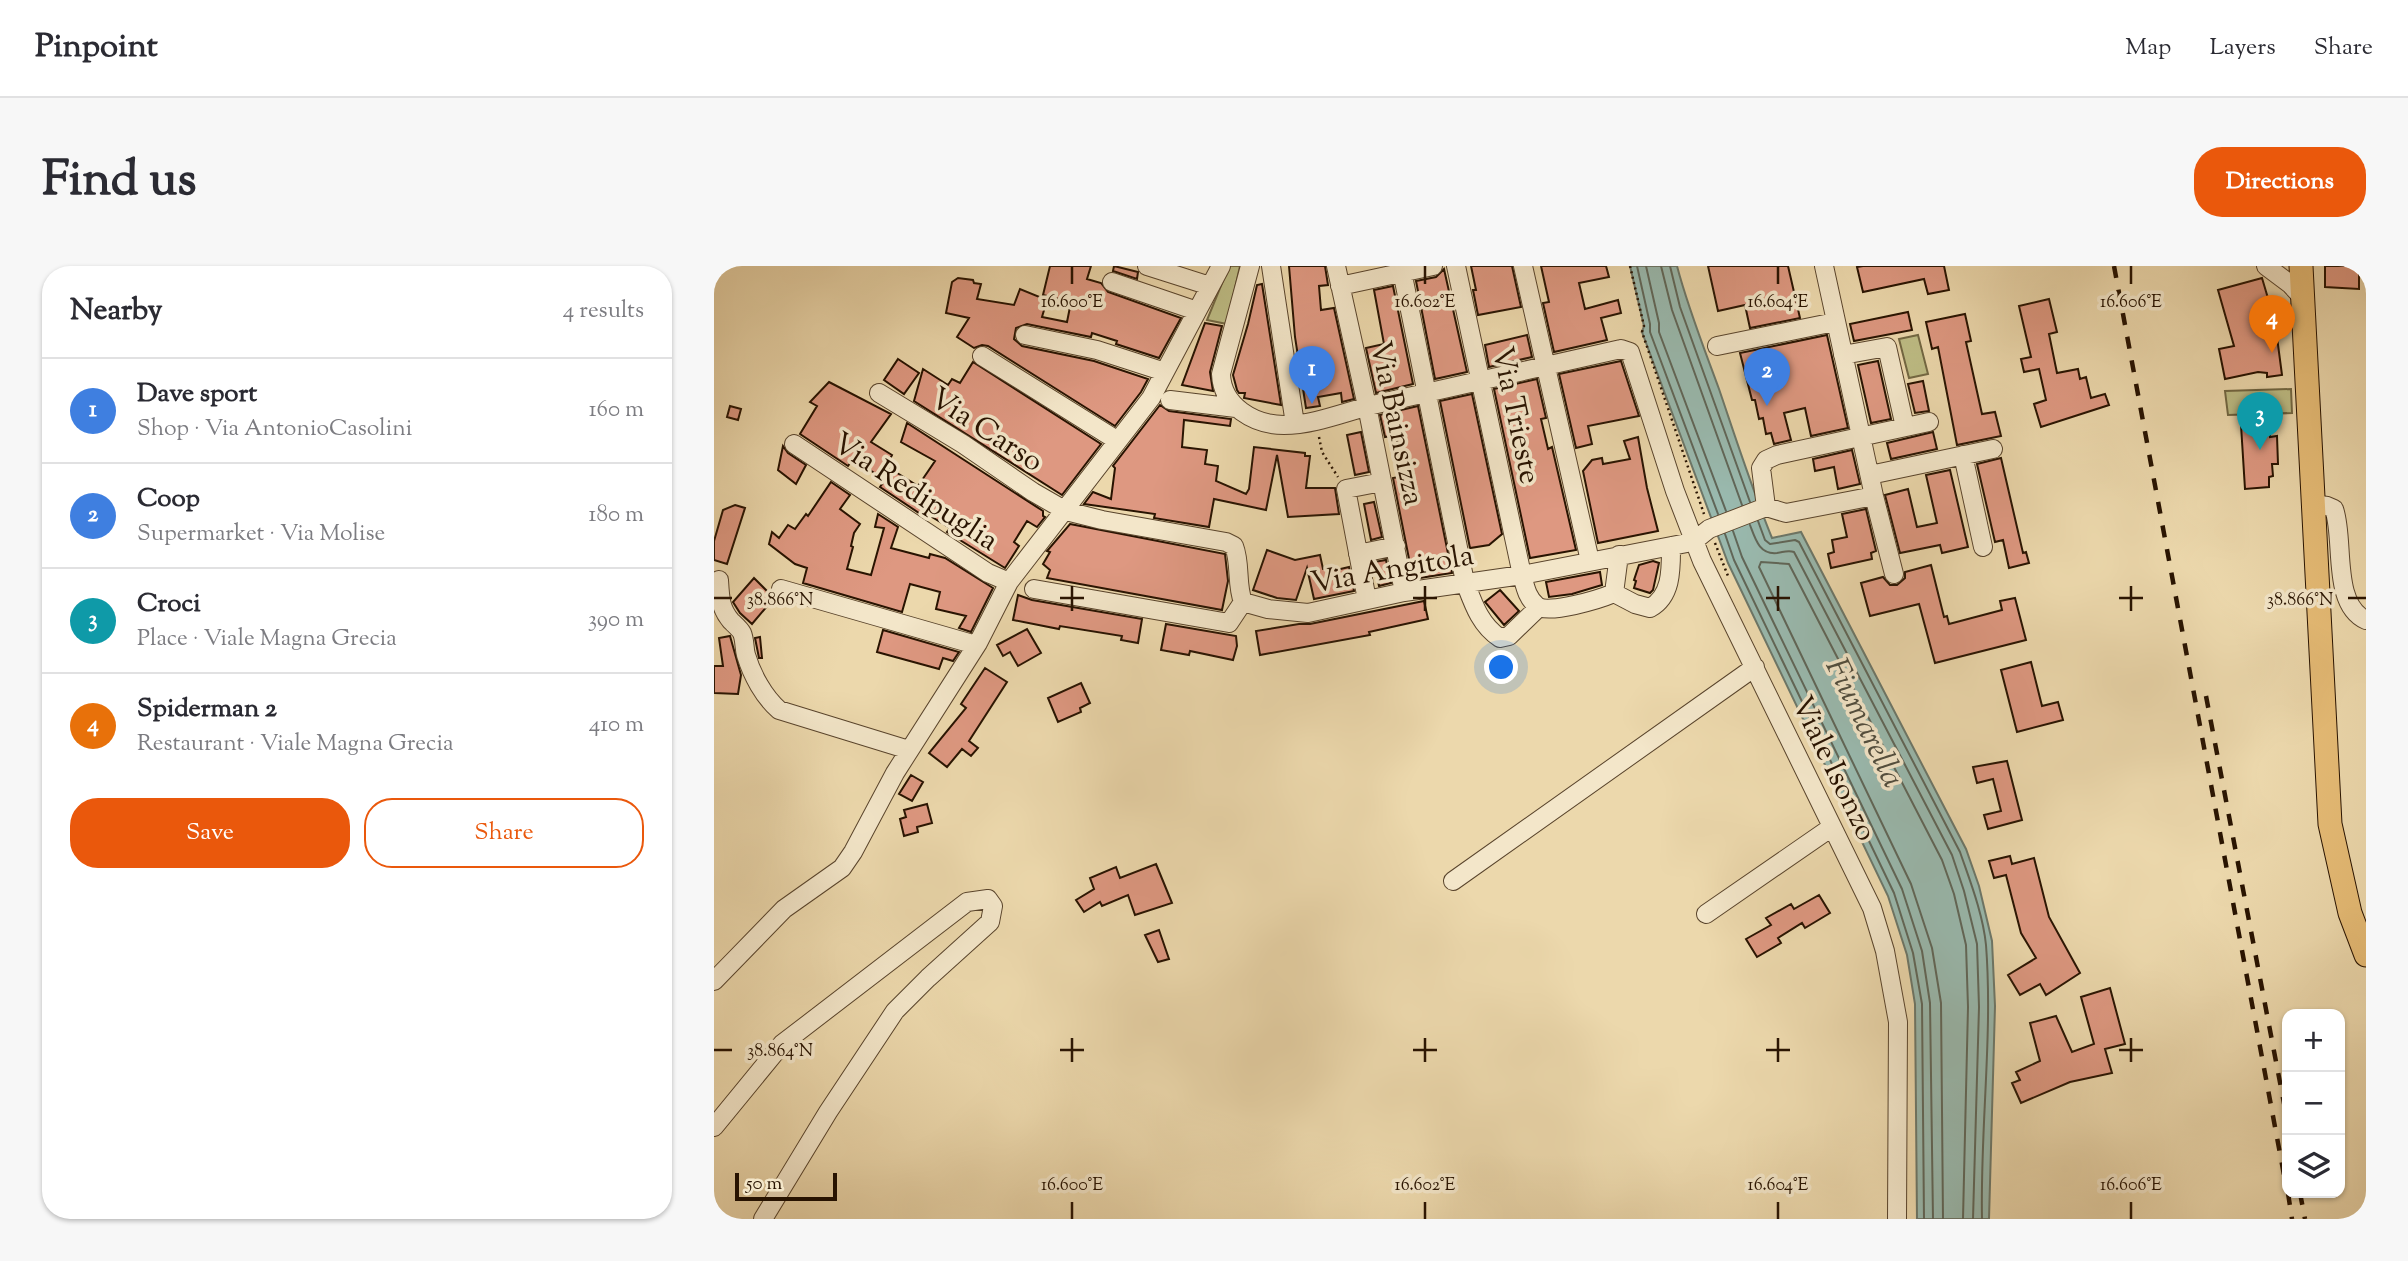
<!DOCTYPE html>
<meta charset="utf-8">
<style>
:root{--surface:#fff;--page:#f7f7f7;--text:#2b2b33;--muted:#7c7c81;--line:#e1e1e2;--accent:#ea580c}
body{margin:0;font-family:"Sorts Mill Goudy",serif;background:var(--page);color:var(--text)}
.controls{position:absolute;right:21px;bottom:21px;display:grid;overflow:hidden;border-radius:14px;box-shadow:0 2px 5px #0004}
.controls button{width:63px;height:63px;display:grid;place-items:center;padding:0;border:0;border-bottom:2px solid var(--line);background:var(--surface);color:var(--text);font:35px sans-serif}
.scale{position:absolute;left:21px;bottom:18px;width:102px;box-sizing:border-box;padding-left:7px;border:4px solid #281301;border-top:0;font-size:19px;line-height:24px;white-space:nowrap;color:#281301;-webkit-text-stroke:5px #f3e6c9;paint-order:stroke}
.you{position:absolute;left:788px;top:402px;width:24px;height:24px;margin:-18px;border:5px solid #fff;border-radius:50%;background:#1a73e8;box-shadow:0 0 0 10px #1a73e833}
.badge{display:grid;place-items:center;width:46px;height:46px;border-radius:50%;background:var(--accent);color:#fff;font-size:23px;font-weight:700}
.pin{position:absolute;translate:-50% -58px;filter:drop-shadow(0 2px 4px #0008)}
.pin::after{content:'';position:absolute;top:37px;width:24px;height:21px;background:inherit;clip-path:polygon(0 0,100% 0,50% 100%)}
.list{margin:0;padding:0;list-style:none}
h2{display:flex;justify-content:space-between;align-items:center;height:91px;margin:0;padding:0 28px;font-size:30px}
h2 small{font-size:23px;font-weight:400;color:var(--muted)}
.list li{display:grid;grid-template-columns:46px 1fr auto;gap:21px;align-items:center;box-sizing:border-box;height:105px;padding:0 28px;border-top:2px solid var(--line)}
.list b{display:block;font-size:26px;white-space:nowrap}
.list p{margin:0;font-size:23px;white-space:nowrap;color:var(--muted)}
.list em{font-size:23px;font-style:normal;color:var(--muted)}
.actions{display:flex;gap:14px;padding:21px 28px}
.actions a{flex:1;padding:16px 0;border:2px solid var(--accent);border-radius:28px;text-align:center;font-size:24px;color:var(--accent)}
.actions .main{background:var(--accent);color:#fff}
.icon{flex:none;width:38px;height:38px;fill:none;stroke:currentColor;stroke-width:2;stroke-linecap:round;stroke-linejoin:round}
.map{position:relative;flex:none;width:1652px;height:953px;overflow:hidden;border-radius:28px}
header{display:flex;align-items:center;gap:42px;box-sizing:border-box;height:98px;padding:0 35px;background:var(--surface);border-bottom:2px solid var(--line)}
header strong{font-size:33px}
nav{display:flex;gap:38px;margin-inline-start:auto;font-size:24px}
.intro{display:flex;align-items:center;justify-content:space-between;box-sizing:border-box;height:168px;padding:0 42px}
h1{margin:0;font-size:49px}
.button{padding:18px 32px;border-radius:28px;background:var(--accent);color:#fff;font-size:24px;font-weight:700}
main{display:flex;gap:42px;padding:0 42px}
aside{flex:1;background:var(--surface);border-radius:28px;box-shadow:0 2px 5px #0004}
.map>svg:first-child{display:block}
.green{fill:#bebd85;stroke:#736843;stroke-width:2}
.water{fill:#99b9ae;stroke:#6c7769;stroke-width:2}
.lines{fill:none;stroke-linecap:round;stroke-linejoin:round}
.shore{stroke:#606658;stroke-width:2}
.building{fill:#de9881;stroke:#281301;stroke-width:2}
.minor-casing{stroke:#59442c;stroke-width:20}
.major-casing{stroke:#281301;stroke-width:25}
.path{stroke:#281301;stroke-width:2.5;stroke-dasharray:2 3.5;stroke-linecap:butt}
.minor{stroke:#f3e6c9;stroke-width:18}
.major{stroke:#e6bc76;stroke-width:23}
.rail{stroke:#281301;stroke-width:4.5;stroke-dasharray:12 12;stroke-linecap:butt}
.ticks{fill:none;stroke:#281301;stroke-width:2.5}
.labels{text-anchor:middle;stroke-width:7;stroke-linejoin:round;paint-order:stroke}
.street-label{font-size:30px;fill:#281301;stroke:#f3e6c9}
.water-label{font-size:32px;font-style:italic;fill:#504d3e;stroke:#f3e6c9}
.ticks-label{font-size:18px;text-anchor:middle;fill:#281301;stroke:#f3e6c9;stroke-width:7;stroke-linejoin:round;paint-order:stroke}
</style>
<header>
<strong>Pinpoint</strong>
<nav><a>Map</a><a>Layers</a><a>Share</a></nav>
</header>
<div class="intro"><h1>Find us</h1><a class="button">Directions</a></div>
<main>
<aside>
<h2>Nearby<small>4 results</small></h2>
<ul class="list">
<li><span class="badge" style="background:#3f7fe0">1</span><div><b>Dave sport</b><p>Shop · Via AntonioCasolini</p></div><em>160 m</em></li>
<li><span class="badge" style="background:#3f7fe0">2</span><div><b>Coop</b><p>Supermarket · Via Molise</p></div><em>180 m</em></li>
<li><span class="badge" style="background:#0f9aa8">3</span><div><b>Croci</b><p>Place · Viale Magna Grecia</p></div><em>390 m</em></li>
<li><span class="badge" style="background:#e8710a">4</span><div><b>Spiderman 2</b><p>Restaurant · Viale Magna Grecia</p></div><em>410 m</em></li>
</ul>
<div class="actions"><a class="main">Save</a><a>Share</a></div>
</aside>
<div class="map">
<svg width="1652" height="953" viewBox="0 0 1652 953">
<rect width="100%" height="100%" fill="#ecd8ac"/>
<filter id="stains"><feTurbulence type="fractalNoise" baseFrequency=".00286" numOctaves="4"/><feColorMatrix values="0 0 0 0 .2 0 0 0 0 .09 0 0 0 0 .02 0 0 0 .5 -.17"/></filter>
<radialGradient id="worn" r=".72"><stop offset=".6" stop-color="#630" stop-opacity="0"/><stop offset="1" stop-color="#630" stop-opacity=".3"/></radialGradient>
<!-- green -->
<path class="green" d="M515,0H526L513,58L493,54Z
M1204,69L1214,108L1195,112L1185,73Z
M1577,123L1578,147L1514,149L1511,125Z"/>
<!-- water -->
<path class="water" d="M916,0H963C974,42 990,82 1005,123C1022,173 1038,223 1058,272L1087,266L1252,583L1265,620L1278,675L1281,740L1275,953H1203L1201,738L1193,689L1174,630L1014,297L928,66L930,60Z"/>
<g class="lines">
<!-- shore -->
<path class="shore" d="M923,0L936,58V66L1004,248
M932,0L945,57V66L1012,245
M947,0L958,44L1028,239
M956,0L966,41L1036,236
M1044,255L1051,274L1056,278L1081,274L1085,276L1246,586C1256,615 1269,648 1272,679C1279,770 1266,862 1268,953
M1036,259C1041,272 1045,289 1063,287C1070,286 1074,284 1080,286L1238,589L1250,625L1263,678L1265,741L1259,953
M1019,265L1028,291L1188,623L1208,685L1216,737L1219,953
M1011,268L1020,294L1180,627L1199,687L1208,738L1210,953
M1229,953L1227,737L1218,682L1197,618L1045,301L1047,296L1075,298L1228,594L1240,628L1252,679L1254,741L1249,953"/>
</g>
<!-- building -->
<path class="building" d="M336,0H377L373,13L387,17L394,26L467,52L445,92L402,78L403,75L378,67L377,71L313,58L302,62L300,73L308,80L380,95L434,113L427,126L401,160L274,80L268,79L260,82L243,71L255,52L232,47L238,16L244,12L259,14L260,17L267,18L263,33L300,39L306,23L333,34L328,51L353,56L357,36L329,29Z
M400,0L424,6L423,13L399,5Z
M575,0H611L614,19L605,20L607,44L620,42L640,133L628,136L627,127L604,131L606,140L592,142L581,71Z
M757,0H798L807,41L764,49L759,24H762Z
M827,0H892L895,11L865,17L871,43L904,34L907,47L887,52L893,74L840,86L829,37L835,36Z
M994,0H1074L1086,52L1036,62L1031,39L1004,45Z
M1149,0H1230L1235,24L1214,28L1210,13L1149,26L1143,1Z
M1611,0H1645V23L1611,21Z
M730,3L753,106L721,113L702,15L722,11Z
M1548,12L1561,56L1568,109L1553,111V107L1544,106L1511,113L1505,83L1520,80L1504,24Z
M548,18L567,139L530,132L531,127H525L523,124L519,109L534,58L543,19Z
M679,20L699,118L662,127L652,82L670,78L660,24Z
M1335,33L1343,66L1335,68L1343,107L1364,103L1366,113L1372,111L1377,132L1391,128L1395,139L1327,161L1320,138L1332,134L1325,103L1310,106L1307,93L1317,91L1305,40Z
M1194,46L1198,64L1140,75L1136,58Z
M1251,48L1257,75L1252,76L1268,148L1281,146L1287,170L1243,179L1224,81L1218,83L1212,56Z
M491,57L508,60L496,106L499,125L468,119Z
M813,69L818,91L775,101L771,79Z
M1113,69L1134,162L1097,170L1091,142L1070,147L1077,174L1060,178L1057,167L1052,168L1049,152L1045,153L1041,134H1038L1026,87Z
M184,93L205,107L190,128L170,114Z
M907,95L925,150L874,160L878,178L862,182L845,108Z
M1164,95L1177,153L1157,157L1144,99Z
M259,96L387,178L348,229L200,135L209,103L234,119L238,113L246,117Z
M823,113L832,152L827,153L834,183L838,181L862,284L816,292L780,123Z
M1209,115L1215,145L1201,147L1194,118Z
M115,116L177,148L157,176L178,189L172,200L204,220L221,195L187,176L193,157L329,245V250L331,251L323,261L313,255L300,276L305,280L291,302L233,266L236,262L213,248L211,251L166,221L171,214L139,193L134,200L86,168L103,140L96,136Z
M758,128L788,268L775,279L756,282L726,135Z
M446,139L455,145L517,153L516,160L470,154L468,181L493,184L491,198L504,200L502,215L532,228L535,223L540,181L591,187V190H596L592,222H621L625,248L574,251L563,189L552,244L500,233L495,261L440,252L441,248L370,238L379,226L397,233L401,202L399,200Z
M16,140L27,143L24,154L13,151Z
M704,140L738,307L699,313L679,212L690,210L682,169L671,171L666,149Z
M1555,150L1556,171L1563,170L1564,198H1558L1559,210L1555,211V221L1531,223L1527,159L1537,158V151Z
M647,166L655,206L641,209L633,169Z
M1219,166L1223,183L1177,193L1173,177Z
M924,171L933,222L944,265L884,277L869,205L878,194L888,192L889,198L916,193L910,175Z
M69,180L74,187L92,199L82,218L64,204Z
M1138,184L1146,218L1124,223L1120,201L1101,205L1099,193Z
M1287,192L1309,287L1312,286L1315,297L1295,302L1289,274L1281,276L1263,198Z
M1236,204L1254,281L1228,287L1226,279L1186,287L1171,229L1194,223L1203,261L1223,257L1212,209Z
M117,216L136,229L126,243L146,258L140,267L137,280L139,281L133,303L157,309L170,262L161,261L164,248L184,261L177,282L215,292L216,288L231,292L279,322L257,366L245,362L252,350L222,343L226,326L196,318L188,346L89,317L93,302L81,298L55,278L58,266L65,272L74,259L81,263L92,248L94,250Z
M660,236L668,271L657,274L650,238Z
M21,239L31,242L13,298L0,294V275L9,244Z
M1152,243L1162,285L1157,287L1158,293L1117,302L1114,288L1120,286L1118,274L1133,271L1128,248Z
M356,258L511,288L514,315L508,344L333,312L336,304L329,298L336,286L333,285Z
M553,284L581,294L606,289L609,303L618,302V305L635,301L640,325L600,333L593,302L582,334L563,332L539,324Z
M672,294L677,317L665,320L660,296Z
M939,295L945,297L939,324L936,327L920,322L922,315L920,314L925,299Z
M1217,299L1230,351L1233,350L1235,358L1288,344L1286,335L1301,332L1312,374L1221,397L1205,338L1156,350L1147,317L1169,311L1176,319H1183L1191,312V306Z
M886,306L888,319L858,328L835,331L832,316Z
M40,312L60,332L38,358L26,347L19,336Z
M786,324L805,345L790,359L771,336Z
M304,329L318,334L428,353L424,377L407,374L408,370L346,360L345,363L299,354Z
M710,335L714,353L655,366L656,369L546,389L542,365L585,358H596Z
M452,358L522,370L523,380L519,394L476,385L475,389L447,384Z
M313,363L327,387L304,400L296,386L289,390L283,379Z
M169,364L245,386L239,395L229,392L225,403L163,386Z
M16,370L27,409L24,428L0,427V400H9L5,372Z
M46,371L48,392H45L41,372Z
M1317,396L1328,440L1344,436L1349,454L1303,466L1287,404Z
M271,402L293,416L255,475L264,482L257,490L248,483L233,501L215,487L252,442L247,438Z
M367,417L376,437L366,442L367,446L344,456L334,432Z
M1293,495L1308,554L1274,563L1270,549L1287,545L1279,513L1263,517L1259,501Z
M197,509L209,516L198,535L185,528Z
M213,538L218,557L203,561L204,566L190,570L186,553L192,551L190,544Z
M1296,590L1298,598L1320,592L1335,651L1366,707L1332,729L1326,718L1306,729L1294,709L1322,692L1307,667L1292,609L1280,612L1275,595Z
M442,598L458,637L421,649L414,629L388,640L386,636L370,646L362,634L380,623L376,612L402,601L406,612Z
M1105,629L1116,647L1091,662L1088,657L1064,672L1067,677L1043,691L1032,673L1057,659L1052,652L1077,638L1080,643Z
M445,664L455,693L444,696L431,669Z
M1396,722L1411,778L1391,783L1398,807L1356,816L1307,837L1298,817L1306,814L1302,806L1326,795L1316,757L1342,750L1358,786L1380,778L1367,731Z"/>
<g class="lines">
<defs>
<path id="minor" d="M433,0L496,20
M536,0L507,108C508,140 540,159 570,159C601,159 633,145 663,138C745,119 826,101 907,83L916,86L961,225L988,295L1158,642L1171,685L1184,756L1183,953
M557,0L581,158
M622,0L653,140L690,326
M687,0L751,316C759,337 766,359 786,372L795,370L824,342
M742,0L808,309C811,320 813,332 823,340C834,349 886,333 900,327L905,289
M809,0L876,295
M1110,0L1160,230L1180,308
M1552,0L1576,18L1588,31
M398,16L483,45
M626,20L719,0
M311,69L383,84L451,106
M1003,80L1121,56
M1129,89L1173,81L1191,161
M268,90L404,175
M165,127L249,178L319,226L352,245L388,254L512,276L520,280C527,298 522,318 529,336
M456,134L522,142
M80,178L274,307L295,316
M1249,189L1269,281
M1156,209L1279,183
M1599,238L1613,240L1620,243C1631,273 1617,338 1652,354
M1052,241L1047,202L1052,194L1063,189L1215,156
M644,288L682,280
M5,314C6,331 6,342 17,355C20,358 26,363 28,367C31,374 30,382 32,389C38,409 50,431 65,444L195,484
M67,323L262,379
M320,323L515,357L529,336L554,343L594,347L690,326L808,309L973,277L980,275L995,263L1052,241L1072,247L1160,230
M900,327L921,338L936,342C958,330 957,303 957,280
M653,334L632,223L668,216
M739,615L1041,401
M992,648L1118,561
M0,715L70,643L128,602L139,586L181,507L264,377L295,316L437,132L507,0
M0,861L68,778L253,636L274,633L279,640L276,656L214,712L181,745L114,846L49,953"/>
<path id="major" d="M1587,0L1616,558L1636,647L1652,689"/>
</defs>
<!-- minor casing -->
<use href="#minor" class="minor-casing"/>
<!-- major casing -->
<use href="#major" class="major-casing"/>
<!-- path -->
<path class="path" d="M916,0L930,60L928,66L990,248
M605,171L608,186L624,211
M1001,277L1014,310"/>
<!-- minor -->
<use href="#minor" class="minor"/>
<!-- major -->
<use href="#major" class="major"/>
<!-- rail -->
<path class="rail" d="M1400,0L1573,925
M1492,430L1573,853
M1574,927L1578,953
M1586,927L1591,953"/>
</g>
<!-- ticks -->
<path class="ticks" d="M358,0V18M711,0V18M1064,0V18M1417,0V18M358,320V345M711,320V345M1064,320V345M1417,320V345M0,332H18M346,332H370M699,332H723M1052,332H1076M1405,332H1429M1634,332H1652M358,772V796M711,772V796M1064,772V796M1417,772V796M0,784H18M346,784H370M699,784H723M1052,784H1076M1405,784H1429M358,936V953M711,936V953M1064,936V953M1417,936V953"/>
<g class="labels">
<!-- street labels -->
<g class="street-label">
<text transform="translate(803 149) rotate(78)" y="10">Via Trieste</text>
<text transform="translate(684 157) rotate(78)" y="10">Via Bainsizza</text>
<text transform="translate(273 163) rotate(33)" y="10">Via Carso</text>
<text transform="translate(202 225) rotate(33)" y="10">Via Redipuglia</text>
<text transform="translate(678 302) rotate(-10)" y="10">Via Angitola</text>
<text transform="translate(1121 502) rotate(64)" y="10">Viale Isonzo</text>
</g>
<!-- water labels -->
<g class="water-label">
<text transform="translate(1152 456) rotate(64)" y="11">Fiumarella</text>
</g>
</g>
<g class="ticks-label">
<text x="358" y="41">16.600°E</text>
<text x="711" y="41">16.602°E</text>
<text x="1064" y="41">16.604°E</text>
<text x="1417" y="41">16.606°E</text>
<text x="66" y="339">38.866°N</text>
<text x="1586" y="339">38.866°N</text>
<text x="66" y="790">38.864°N</text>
<text x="358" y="924">16.600°E</text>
<text x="711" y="924">16.602°E</text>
<text x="1064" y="924">16.604°E</text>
<text x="1417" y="924">16.606°E</text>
</g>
<rect width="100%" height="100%" filter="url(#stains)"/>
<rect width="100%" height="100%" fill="url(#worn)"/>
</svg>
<div class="controls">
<button>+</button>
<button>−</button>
<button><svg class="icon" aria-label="layers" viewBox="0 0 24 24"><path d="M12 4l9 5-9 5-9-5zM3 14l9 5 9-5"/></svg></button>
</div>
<div class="scale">50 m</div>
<div class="you"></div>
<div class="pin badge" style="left:598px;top:138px;background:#3f7fe0">1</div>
<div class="pin badge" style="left:1053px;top:140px;background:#3f7fe0">2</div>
<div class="pin badge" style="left:1546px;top:184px;background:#0f9aa8">3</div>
<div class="pin badge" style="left:1558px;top:87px;background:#e8710a">4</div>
</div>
</main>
